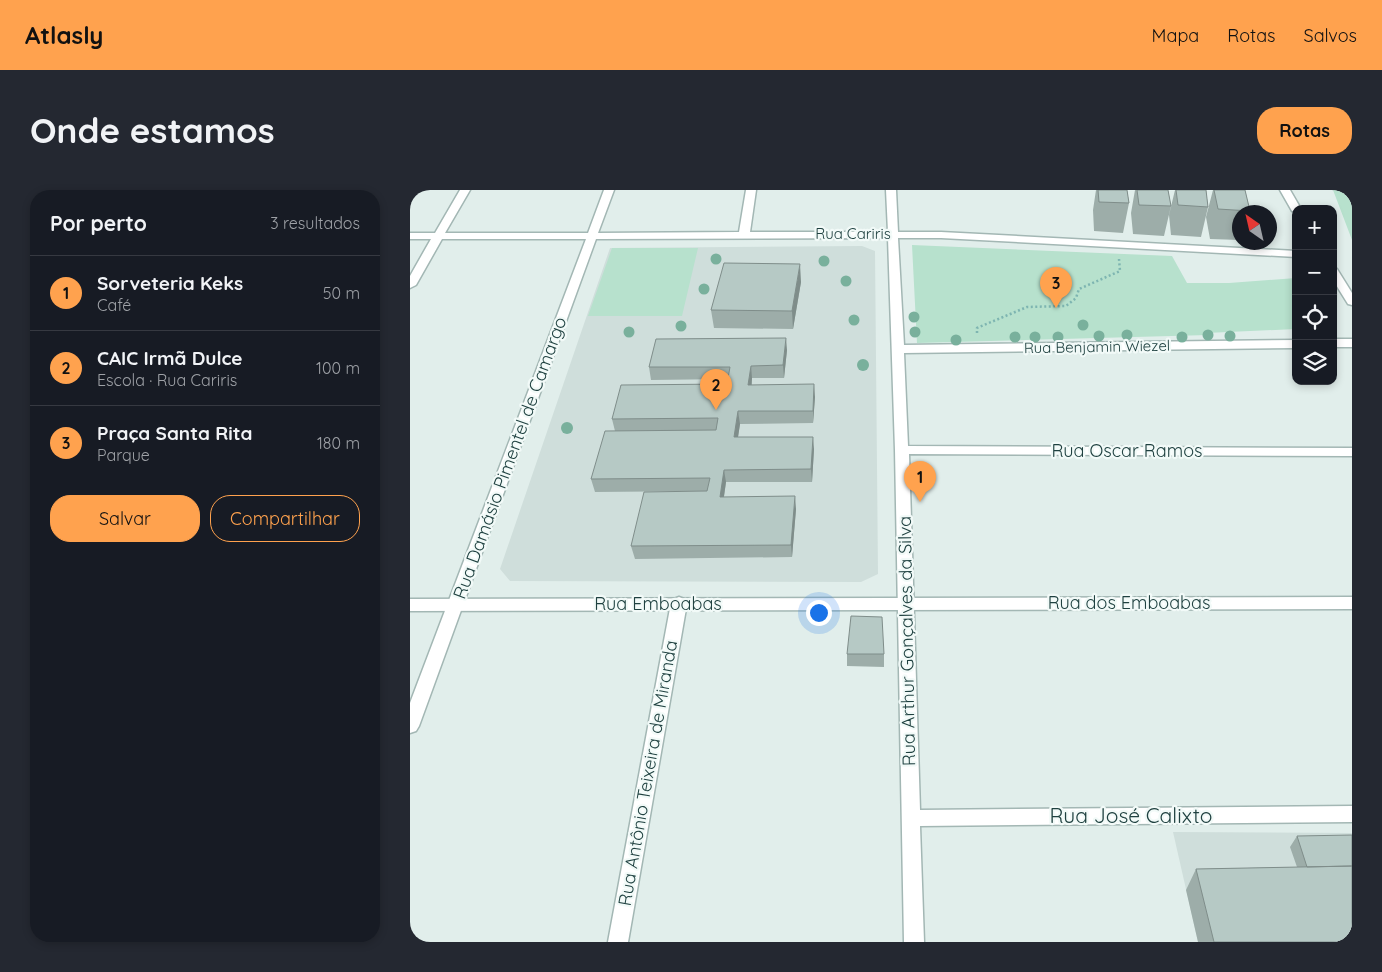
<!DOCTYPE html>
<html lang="pt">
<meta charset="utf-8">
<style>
:root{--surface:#171b24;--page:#242831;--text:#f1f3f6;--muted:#9ea1a6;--line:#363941;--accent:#ffa24e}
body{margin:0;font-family:Quicksand,sans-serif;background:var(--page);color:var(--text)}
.controls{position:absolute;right:15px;top:15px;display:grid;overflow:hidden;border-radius:10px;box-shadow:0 2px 8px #0003}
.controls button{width:45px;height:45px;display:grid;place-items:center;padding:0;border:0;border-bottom:1px solid var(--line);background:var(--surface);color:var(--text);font:25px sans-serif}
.compass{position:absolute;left:822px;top:15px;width:45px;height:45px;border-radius:50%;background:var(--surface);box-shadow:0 2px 8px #0003;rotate:326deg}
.you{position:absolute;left:408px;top:422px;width:18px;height:18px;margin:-12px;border:4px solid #fff;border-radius:50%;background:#1a73e8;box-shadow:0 0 0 8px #1a73e833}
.badge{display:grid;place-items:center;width:32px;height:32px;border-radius:50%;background:var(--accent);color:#111;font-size:16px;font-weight:700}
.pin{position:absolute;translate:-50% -41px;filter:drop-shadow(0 1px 2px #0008)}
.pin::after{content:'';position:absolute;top:26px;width:18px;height:15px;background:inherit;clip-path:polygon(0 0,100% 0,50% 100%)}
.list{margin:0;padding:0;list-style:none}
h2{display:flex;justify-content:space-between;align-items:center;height:65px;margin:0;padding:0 20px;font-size:21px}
h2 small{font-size:16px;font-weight:400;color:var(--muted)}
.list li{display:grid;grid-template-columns:32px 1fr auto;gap:15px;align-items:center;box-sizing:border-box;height:75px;padding:0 20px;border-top:1px solid var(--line)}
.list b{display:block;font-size:19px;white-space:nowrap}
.list p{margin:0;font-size:16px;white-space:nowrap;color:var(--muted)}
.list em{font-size:16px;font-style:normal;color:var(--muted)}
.actions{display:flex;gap:10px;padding:15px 20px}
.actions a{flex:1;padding:11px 0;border:1px solid var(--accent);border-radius:20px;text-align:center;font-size:18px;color:var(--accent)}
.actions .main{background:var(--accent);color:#111}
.icon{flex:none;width:28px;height:28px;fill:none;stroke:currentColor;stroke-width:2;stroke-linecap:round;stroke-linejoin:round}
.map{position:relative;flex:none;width:942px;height:752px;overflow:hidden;border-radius:20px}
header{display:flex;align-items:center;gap:30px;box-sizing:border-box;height:70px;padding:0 25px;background:var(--accent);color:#111}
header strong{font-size:24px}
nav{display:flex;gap:28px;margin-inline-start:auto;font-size:18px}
.intro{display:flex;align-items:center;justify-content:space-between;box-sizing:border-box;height:120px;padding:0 30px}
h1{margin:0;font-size:35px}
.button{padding:12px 22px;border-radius:20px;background:var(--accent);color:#111;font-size:18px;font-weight:700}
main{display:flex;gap:30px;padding:0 30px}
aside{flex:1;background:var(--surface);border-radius:20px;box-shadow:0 2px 8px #0003}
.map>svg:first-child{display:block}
.built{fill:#cfdedb}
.green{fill:#b7e1cd}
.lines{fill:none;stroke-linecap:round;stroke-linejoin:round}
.minor-casing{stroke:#a3b7b4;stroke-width:3}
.tertiary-casing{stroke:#a3b7b4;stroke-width:3}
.path{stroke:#7eb5b1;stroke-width:2.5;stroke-dasharray:2 2.5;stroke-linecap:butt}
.minor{fill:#fff;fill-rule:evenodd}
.tertiary{fill:#fff;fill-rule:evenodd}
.tree{fill:#79b09c}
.wall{fill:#9dada9}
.shaded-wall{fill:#7f8d8a}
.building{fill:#b6c9c5;stroke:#7f8d8a}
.labels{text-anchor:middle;stroke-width:4.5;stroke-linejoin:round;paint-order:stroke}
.far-street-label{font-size:15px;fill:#1f4140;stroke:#f2faf8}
.street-label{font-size:18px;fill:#1f4140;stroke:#f2faf8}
.near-street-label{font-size:21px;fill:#1f4140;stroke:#f2faf8}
</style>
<header>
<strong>Atlasly</strong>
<nav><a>Mapa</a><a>Rotas</a><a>Salvos</a></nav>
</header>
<div class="intro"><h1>Onde estamos</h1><a class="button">Rotas</a></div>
<main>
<aside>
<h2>Por perto<small>3 resultados</small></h2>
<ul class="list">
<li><span class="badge">1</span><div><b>Sorveteria Keks</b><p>Café</p></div><em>50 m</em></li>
<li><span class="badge">2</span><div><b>CAIC Irmã Dulce</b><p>Escola · Rua Cariris</p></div><em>100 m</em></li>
<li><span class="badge">3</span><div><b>Praça Santa Rita</b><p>Parque</p></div><em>180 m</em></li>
</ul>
<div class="actions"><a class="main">Salvar</a><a>Compartilhar</a></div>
</aside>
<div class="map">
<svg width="942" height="752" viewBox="0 0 942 752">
<rect width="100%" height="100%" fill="#e1eeeb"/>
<!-- built -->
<path class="built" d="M452,56L465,61L468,384L451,392L100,391L90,379L200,58Z
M763,642L942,643V752H788Z"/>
<!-- green -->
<path class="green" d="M923,0H942V50Z
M502,55L762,66L777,93H819L886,88V139L796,143L798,145L507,153Z
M202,58H288L272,126H178Z"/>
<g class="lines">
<defs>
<path id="minor" d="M50,0H60L35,43H178L194,0H204L188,43L329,42L336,0H346L340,42H478L476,0H486L488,42H531L886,61V67L531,48H488L494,155L886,150V158L494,163L498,256L942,258V266L499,264L510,620L942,616V632L510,636L514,752H494L485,260L478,48L186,49L9,536L6,541L0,543V513L176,49H32L6,95L0,98V86L21,49H0V43H25Z
M923,149H942V157H923Z
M269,407L274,409L277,413L218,752H198L261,413L264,409Z"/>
<path id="tertiary" d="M870,0H880L891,19H886V22L882,21Z
M923,78L927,79L942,103V115L938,114L923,90Z
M942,407V419L0,421V409Z"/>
</defs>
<!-- minor casing -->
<use href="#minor" class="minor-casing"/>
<!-- tertiary casing -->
<use href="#tertiary" class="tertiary-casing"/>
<!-- path -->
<path class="path" d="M567,143V138L617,117L656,116L666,108L669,99L710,81L709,69"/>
<!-- minor -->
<use href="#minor" class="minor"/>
<!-- tertiary -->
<use href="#tertiary" class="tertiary"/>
</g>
<!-- trees -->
<g class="tree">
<circle cx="306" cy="69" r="5.5"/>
<circle cx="414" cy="71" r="5.5"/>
<circle cx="436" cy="91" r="5.5"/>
<circle cx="294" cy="99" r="5.5"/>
<circle cx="504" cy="127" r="5.5"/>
<circle cx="444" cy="130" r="5.5"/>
<circle cx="673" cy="135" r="5.5"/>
<circle cx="271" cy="136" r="5.5"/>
<circle cx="219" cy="142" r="5.5"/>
<circle cx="505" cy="142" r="5.5"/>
<circle cx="717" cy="145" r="5.5"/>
<circle cx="798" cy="145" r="5.5"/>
<circle cx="689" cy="146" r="5.5"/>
<circle cx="820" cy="146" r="5.5"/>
<circle cx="605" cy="147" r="5.5"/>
<circle cx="625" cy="147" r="5.5"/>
<circle cx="648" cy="147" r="5.5"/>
<circle cx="772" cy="147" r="5.5"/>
<circle cx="546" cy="150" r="5.5"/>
<circle cx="453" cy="175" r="6"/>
<circle cx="157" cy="238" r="6"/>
</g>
<!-- wall -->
<path class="wall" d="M686,0H717L719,13L713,43L684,41L683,20Z
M725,0H758L761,16L754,46L723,44L721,23Z
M765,0H796L798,17L791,47L761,45L759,25Z
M803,0H835L840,21V22H830V50L800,49L796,27Z
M391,92L383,139L304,138L301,120Z
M377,160L374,188H342V195L405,207L403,233L330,234L328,247L404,259L402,292H316L314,307L386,319L382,367L225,369L221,356L297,301L185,302L181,289L205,241L202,229L317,194L318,189L241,190L239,177Z
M437,464H474V477L437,476Z
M887,646L942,752H788L776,700L786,679L887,677L880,657Z"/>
<!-- shaded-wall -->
<path class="shaded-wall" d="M390,74L391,92L383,139L382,121Z
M376,148L377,160L374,188L373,175Z
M341,176L342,188L340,207L338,195Z
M404,194L405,207L403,233V221Z
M328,221L330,234L326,260L324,247Z
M403,247L404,259L402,292L401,279Z
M314,280L316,292L312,319L310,307Z
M385,306L386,319L382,367L381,355Z"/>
<!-- building -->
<path class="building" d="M688,0H717L719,13L689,12Z
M727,0H758L761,16L729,15Z
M766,0H796L798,17L768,15Z
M804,0H835L840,21L808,19Z
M314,73L390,74L382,121L301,120Z
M376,148L373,175L341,176L338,195L404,194L403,221H328L324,247H403L401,279L314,280L310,307L385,306L381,355L221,356L234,302L297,301L300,288L181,289L195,241L306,240L308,228L202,229L211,195L317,194L320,177H239L246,149Z
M441,426L472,427L474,464H437Z
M942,645V676L897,677L887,646Z
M942,676V752H804L786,679Z"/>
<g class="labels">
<!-- far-street labels -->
<g class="far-street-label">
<text x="443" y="49">Rua Cariris</text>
<text transform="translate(687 157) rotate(-1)" y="5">Rua Benjamin Wiezel</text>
</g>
<!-- street labels -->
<g class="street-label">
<text x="717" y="267">Rua Oscar Ramos</text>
<text transform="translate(100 268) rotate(-70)" y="6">Rua Damásio Pimentel de Camargo</text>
<text x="719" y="419">Rua dos Emboabas</text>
<text x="248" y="420">Rua Emboabas</text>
<text transform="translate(497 451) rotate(-91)" y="6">Rua Arthur Gonçalves da Silva</text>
<text transform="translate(238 583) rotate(-80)" y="6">Rua Antônio Teixeira de Miranda</text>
</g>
<!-- near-street labels -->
<g class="near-street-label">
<text x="721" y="633">Rua José Calixto</text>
</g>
</g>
</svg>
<div class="controls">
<button>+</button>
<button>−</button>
<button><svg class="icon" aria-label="locate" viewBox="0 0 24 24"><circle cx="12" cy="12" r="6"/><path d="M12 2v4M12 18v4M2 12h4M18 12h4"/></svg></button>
<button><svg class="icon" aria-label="layers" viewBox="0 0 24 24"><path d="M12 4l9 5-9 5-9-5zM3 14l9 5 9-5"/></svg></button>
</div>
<svg class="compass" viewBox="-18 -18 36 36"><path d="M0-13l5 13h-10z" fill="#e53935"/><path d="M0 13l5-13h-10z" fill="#9ea1a6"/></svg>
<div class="you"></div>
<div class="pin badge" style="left:510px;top:312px">1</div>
<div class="pin badge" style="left:306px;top:220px">2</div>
<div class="pin badge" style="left:646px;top:118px">3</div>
</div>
</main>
